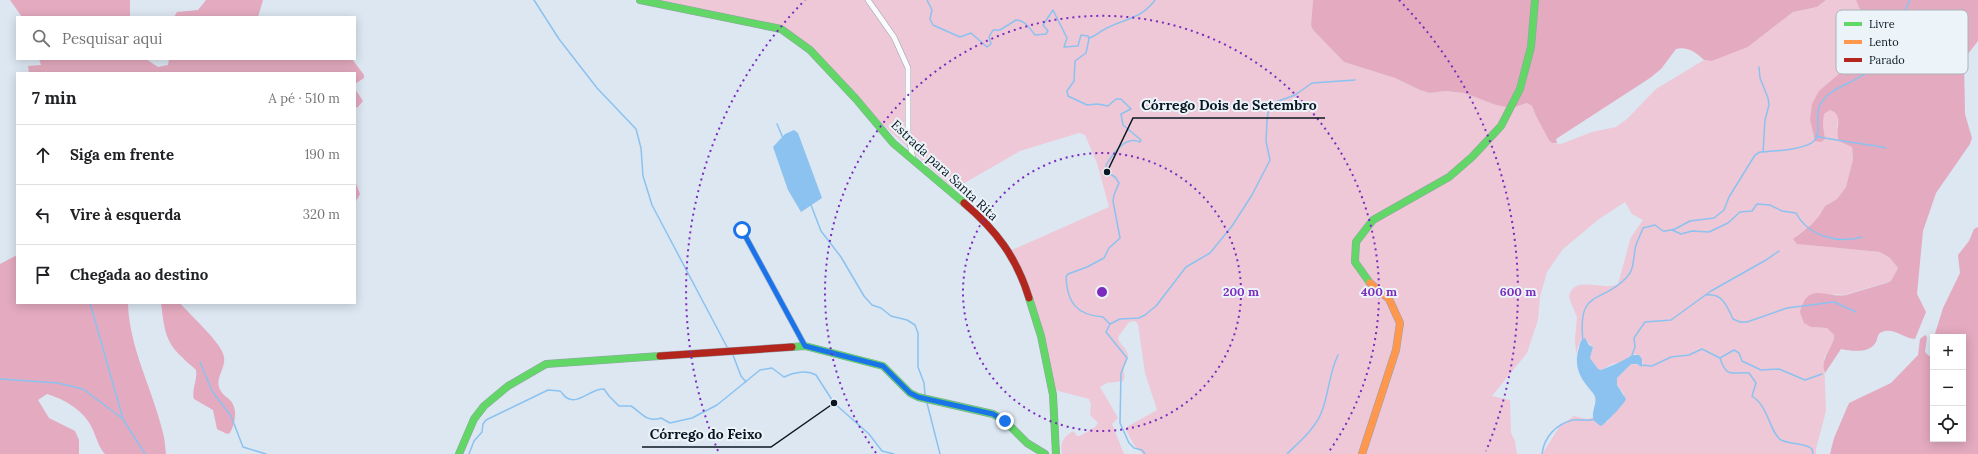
<!DOCTYPE html>
<html lang="pt">
<meta charset="utf-8">
<style>
:root{--surface:#fff;--page:#f2f2f2;--text:#202124;--muted:#757577;--line:#e0e0e0}
body{margin:0;font-family:Lora,serif;background:var(--page);color:var(--text)}
.controls{position:absolute;right:12px;bottom:12px;display:grid;overflow:hidden;border-radius:0px;box-shadow:0 2px 10px #0003}
.controls button{width:36px;height:36px;display:grid;place-items:center;padding:0;border:0;border-bottom:1px solid var(--line);background:var(--surface);color:var(--text);font:20px sans-serif}
.stop{position:absolute;width:12px;height:12px;margin:-9px;border:3px solid #1a73e8;border-radius:50%;background:#fff}
.stop.end{background:#1a73e8;border-color:#fff;box-shadow:0 1px 4px #0008}
.list{margin:0;padding:0;list-style:none}
h2{display:flex;justify-content:space-between;align-items:center;height:52px;margin:0;padding:0 16px;font-size:17px}
h2 small{font-size:13px;font-weight:400;color:var(--muted)}
.list li{display:grid;grid-template-columns:26px 1fr auto;gap:12px;align-items:center;box-sizing:border-box;height:60px;padding:0 16px;border-top:1px solid var(--line)}
.list b{display:block;font-size:15px;white-space:nowrap}
.list em{font-size:13px;font-style:normal;color:var(--muted)}
.icon{flex:none;width:22px;height:22px;fill:none;stroke:currentColor;stroke-width:2;stroke-linecap:round;stroke-linejoin:round}
.map{position:relative;flex:none;width:1978px;height:454px;overflow:hidden}
.search{position:absolute;background:var(--surface);box-shadow:0 2px 10px #0003;left:16px;top:16px;width:340px;height:44px;display:flex;align-items:center;gap:10px;box-sizing:border-box;padding:0 14px;border-radius:0px;color:var(--muted);font-size:15px}
.panel{position:absolute;background:var(--surface);box-shadow:0 2px 10px #0003;left:16px;top:72px;width:340px;height:232px;border-radius:0px}
.map>svg:first-child{display:block}
.green{fill:#eec8d6}
.forest{fill:#e4aabf}
.water{fill:#8bc2f0}
.lines{fill:none;stroke-linecap:round;stroke-linejoin:round}
.stream{stroke:#8bc2f0;stroke-width:1.5}
.street-casing{stroke:#95a0aa;stroke-width:6}
.fast-casing{stroke:#95a0aa;stroke-width:8}
.slow-casing{stroke:#95a0aa;stroke-width:8}
.jam-casing{stroke:#95a0aa;stroke-width:8}
.street{stroke:#fafbfd;stroke-width:5}
.fast{stroke:#63d668;stroke-width:7}
.slow{stroke:#ff974d;stroke-width:7}
.jam{stroke:#b3261e;stroke-width:7}
.route{stroke:#1a73e8;stroke-width:5}
.ring{fill:none;stroke:#7b2cbf;stroke-width:2;stroke-dasharray:2 4}
.labels{text-anchor:middle;stroke-width:4;stroke-linejoin:round;paint-order:stroke}
.street-label{font-size:13px;fill:#0a1722;stroke:#ecf4fa}
.key{fill:#ecf4fa;stroke:#a8b2b9;stroke-width:1}
.key-label{font-size:11px;fill:#0a1722}
.centre{fill:#7b2cbf;stroke:#ecf4fa;stroke-width:2}
.ring-label{font-size:12px;text-anchor:middle;font-weight:bold;fill:#7b2cbf;stroke:#ecf4fa;stroke-width:4;stroke-linejoin:round;paint-order:stroke}
.leader{fill:none;stroke:#0a1722;stroke-width:1.5}
.callout-dot{fill:#0a1722;stroke:#ecf4fa;stroke-width:1.5}
.callout-label{font-size:14px;text-anchor:middle;font-weight:bold;fill:#0a1722;stroke:#ecf4fa;stroke-width:4;stroke-linejoin:round;paint-order:stroke}
</style>
<div class="map">
<svg width="1978" height="454" viewBox="0 0 1978 454">
<rect width="100%" height="100%" fill="#dce7f2"/>
<!-- green -->
<path class="green" d="M645,0H1313L1311,25L1313,30L1344,62L1395,78L1420,90L1430,93L1446,91L1464,93L1496,105H1520L1527,103L1532,106L1536,116L1552,143L1561,144L1592,132L1616,127L1627,119L1656,89L1704,60L1712,61L1748,47L1793,12L1817,7L1826,0H1856L1863,17H1872L1878,25L1859,57L1848,66L1810,120L1815,141L1825,139L1823,125L1824,114L1830,110C1845,115 1835,121 1838,130C1840,138 1846,144 1852,147L1853,159L1846,187L1837,199L1825,206L1819,216L1811,225L1796,236L1809,245L1880,252L1890,258L1898,268L1891,281L1844,295L1835,294L1811,327L1827,328L1834,335L1832,345L1824,358L1826,411L1816,449V454H1542L1560,426L1574,416L1587,419L1594,417L1596,423L1607,422L1619,407L1624,394L1617,385V378L1631,364L1643,365L1642,359L1636,354L1631,355L1625,361L1612,364L1601,370L1598,369L1590,358L1593,347L1584,338L1580,341L1576,354L1575,339L1577,317L1569,298C1572,273 1604,292 1618,284L1631,237L1643,220L1632,214L1625,202L1599,219L1563,249L1547,272L1540,297L1538,320L1527,353L1492,396L1510,400L1511,433L1515,441L1517,454H1143L1134,445L1125,428L1157,410L1145,373L1138,324L1135,321L1129,322L1118,337C1118,344 1128,348 1128,356C1128,361 1125,364 1124,368C1123,373 1126,376 1123,381L1107,383L1100,387L1118,418L1112,424L1124,454H1062C1060,442 1063,438 1073,431L1077,436H1080L1095,427L1098,423L1090,415L1091,405L1089,399L1055,390L1012,250L1109,207L1097,163L1085,135L1079,133L1020,151L954,189L881,123L789,33Z"/>
<!-- forest -->
<path class="forest" d="M10,0H130V17H22Z
M206,0H263L258,17H174L177,12L198,10Z
M1313,0H1826L1817,7L1793,12L1748,47L1712,61L1704,60C1696,52 1687,46 1676,49L1661,69L1650,78L1556,139L1557,143H1552L1549,140L1536,116L1532,106L1527,103L1512,108L1496,105L1464,93L1446,91L1430,93L1420,90L1395,78L1344,62L1313,30L1311,25Z
M1856,0H1978V41L1964,59L1965,114L1972,138L1970,144L1936,193L1923,231L1917,294L1926,312L1915,339C1904,339 1894,327 1882,332C1877,334 1878,338 1876,342C1870,354 1851,351 1841,349L1825,373C1819,357 1834,349 1834,335L1827,328L1811,327L1804,323L1800,312C1808,280 1827,299 1846,295C1859,291 1873,287 1886,283L1891,281L1898,268L1890,258L1880,252L1797,244L1793,239L1811,225L1819,216L1825,206L1837,199L1846,187L1853,159L1852,147L1839,141C1834,129 1845,115 1830,110L1824,114L1823,125L1825,139L1821,142L1815,141L1810,120L1812,104L1819,91L1859,57L1878,25L1872,17H1863Z
M39,59H146L158,67L168,65L169,59H352L364,75V78L355,84V73H29L28,66L41,65Z
M355,89L363,101L358,107L355,108Z
M355,181L360,194L355,203Z
M1978,227V454H1830L1834,438L1849,403L1891,383L1918,355L1920,339L1925,335L1927,337L1925,352L1929,356L1933,355V439H1963V337H1934L1943,308L1960,273L1958,255L1969,241L1974,229Z
M17,255V303H128C129,348 153,390 163,433C165,440 165,447 166,454H105C98,447 96,435 91,426C83,410 64,399 47,394L38,400L49,418L75,431L79,440V454H0V264Z
M161,303H180C190,315 223,344 224,357C226,367 216,377 219,387C221,394 227,397 231,401C238,410 235,424 230,433L227,434L217,429L213,410L194,399C191,389 198,380 196,370C191,365 186,362 182,357C164,341 164,325 161,303Z"/>
<!-- water -->
<path class="water" d="M794,130L798,133L822,198L801,212L788,190L773,147L785,134Z
M1585,338L1589,345L1593,347L1590,358L1598,369L1601,370C1613,365 1622,362 1632,355H1639L1642,359V367L1637,364H1631L1617,378V385L1626,399C1625,403 1606,423 1601,426C1585,419 1598,406 1595,397C1594,393 1590,390 1588,387C1578,375 1574,363 1579,348C1580,343 1580,340 1585,338Z"/>
<g class="lines">
<!-- stream -->
<path class="stream" d="M534,0L559,39L597,88L636,129L641,148L643,176L652,205L727,347
M927,0L932,10L930,19L933,25L960,37L971,33L987,47L991,44L989,37L993,30H1000L1016,20C1025,20 1030,29 1035,35L1046,34L1048,31L1043,25L1053,10L1067,38L1064,47L1078,46L1081,35L1088,36L1089,39
M1089,38C1096,36 1099,32 1105,29C1125,18 1140,20 1155,0
M1089,39L1086,53L1075,61L1074,81L1067,91L1068,96L1087,105L1098,104L1108,106L1116,99H1121L1131,109L1121,114L1123,125L1141,140L1140,142C1125,135 1113,154 1106,165L1107,172L1115,177L1119,183L1114,195L1113,201L1120,238L1109,248L1104,258L1087,267L1068,274L1066,277C1067,302 1076,315 1103,317L1110,324
M1759,67L1760,78L1768,98L1769,105L1765,120L1763,152
M777,124L783,138
M1816,136C1840,142 1863,143 1886,148
M811,205L821,231L841,257L864,296L872,305L881,308L891,316L907,320L915,325L918,333V367L924,383L925,395
M1672,230L1681,234L1692,231L1709,232L1728,223L1740,212L1752,211L1757,204L1770,205L1782,211L1796,213C1808,236 1838,244 1862,237
M1707,295C1723,293 1728,308 1733,319L1740,322H1747L1787,308L1834,302L1856,312
M90,303L123,419L145,454
M1583,341C1577,287 1602,305 1627,277C1635,269 1633,255 1636,245C1638,239 1641,234 1643,228L1655,225L1663,231H1666L1675,229L1690,221L1714,218L1724,210L1729,197L1755,155L1760,152C1773,151 1805,150 1814,141C1823,132 1813,114 1821,103C1832,86 1854,84 1868,71C1889,52 1897,24 1910,0
M733,355L741,376L746,382
M1632,355L1635,347L1634,338L1645,322L1671,320L1711,291L1766,260L1779,251
M1720,358L1734,350L1739,353L1742,361L1761,370L1779,369L1805,380L1822,374
M200,362L212,391L231,416L243,447L266,454
M1641,365L1652,366L1671,357L1689,355L1702,349L1720,358C1727,380 1733,371 1749,373L1756,383L1752,396C1770,408 1769,432 1781,440C1789,444 1800,443 1809,447L1812,449L1813,454
M0,379L58,383L83,389L123,419
M927,403L940,454
M469,454L474,441L482,432L483,424L486,420L548,390L560,391C563,393 564,397 567,398C578,405 592,388 604,389L609,396L619,406H631C641,412 646,423 661,418L670,423L692,418L717,405L760,370L772,368L784,377C794,372 807,370 816,375L834,403L869,434L882,451L894,454
M1145,454L1142,450L1134,448L1129,443L1120,423L1121,373L1127,358L1106,332L1110,324L1120,319L1139,318L1145,315L1156,306L1186,267L1210,253L1232,226L1252,195L1270,160L1266,141L1267,120L1268,113L1276,102L1295,95L1312,83L1355,80
M1287,454C1299,442 1316,428 1322,411C1329,393 1329,373 1338,355
M1542,454C1544,437 1556,424 1573,420C1580,419 1588,422 1595,419"/>
<defs>
<path id="street" d="M868,0L894,37L908,68V133L913,159
M742,230L805,346"/>
<path id="fast" d="M640,0L781,29L810,50L856,99L893,143L964,203
M1370,283L1355,262L1356,242L1373,220L1449,177L1472,157L1501,126L1520,89L1531,47L1535,0
M1029,298L1041,336L1053,395L1056,454
M792,347L805,346L883,366L910,393L918,397L993,414L1005,421L1027,443L1045,454
M459,454L474,419L484,406L508,386L546,364L660,356"/>
<path id="slow" d="M1362,454L1396,350L1400,323L1389,299L1370,283"/>
<path id="jam" d="M964,203C996,230 1017,258 1029,298
M660,356L792,347"/>
</defs>
<!-- street casing -->
<use href="#street" class="street-casing"/>
<!-- fast casing -->
<use href="#fast" class="fast-casing"/>
<!-- slow casing -->
<use href="#slow" class="slow-casing"/>
<!-- jam casing -->
<use href="#jam" class="jam-casing"/>
<!-- street -->
<use href="#street" class="street"/>
<!-- fast -->
<use href="#fast" class="fast"/>
<!-- slow -->
<use href="#slow" class="slow"/>
<!-- jam -->
<use href="#jam" class="jam"/>
</g>
<g class="lines">
<!-- route -->
<path class="route" d="M742,230L805,346L883,366L910,393L918,397L993,414L1005,421"/>
</g>
<!-- distance rings -->
<g class="ring">
<circle cx="1102" cy="292" r="139"/>
<path d="M876 453A277 277 0 1 1 1328 453"/>
<path d="M718 451A416 416 0 0 1 805 0M1399 0A416 416 0 0 1 1486 451"/>
</g>
<g class="labels">
<!-- street labels -->
<g class="street-label">
<text transform="translate(945 170) rotate(43)" y="5">Estrada para Santa Rita</text>
</g>
</g>
<!-- legend -->
<rect x="1836" y="10" width="132" height="64" rx="6" class="key"/>
<rect x="1844" y="22" width="18" height="4" fill="#63d668"/>
<rect x="1844" y="40" width="18" height="4" fill="#ff974d"/>
<rect x="1844" y="58" width="18" height="4" fill="#b3261e"/>
<g class="key-label">
<text x="1869" y="28">Livre</text>
<text x="1869" y="46">Lento</text>
<text x="1869" y="64">Parado</text>
</g>
<circle cx="1102" cy="292" r="6" class="centre"/>
<g class="ring-label">
<text x="1241" y="296">200 m</text>
<text x="1379" y="296">400 m</text>
<text x="1518" y="296">600 m</text>
</g>
<!-- callouts -->
<path class="leader" d="M1107 172L1133 118H1325M834 403L771 447H642"/>
<g class="callout-dot">
<circle cx="1107" cy="172" r="4"/>
<circle cx="834" cy="403" r="4"/>
</g>
<g class="callout-label">
<text x="1229" y="110">Córrego Dois de Setembro</text>
<text x="706" y="439">Córrego do Feixo</text>
</g>
</svg>
<div class="controls">
<button>+</button>
<button>−</button>
<button><svg class="icon" aria-label="locate" viewBox="0 0 24 24"><circle cx="12" cy="12" r="6"/><path d="M12 2v4M12 18v4M2 12h4M18 12h4"/></svg></button>
</div>
<div class="stop" style="left:742px;top:230px"></div>
<div class="stop end" style="left:1005px;top:421px"></div>
<div class="search"><svg class="icon" aria-label="search" viewBox="0 0 24 24"><circle cx="10" cy="10" r="6"/><path d="M15 15l6 6"/></svg>Pesquisar aqui</div>
<section class="panel">
<h2>7 min<small>A pé · 510 m</small></h2>
<ul class="list">
<li><svg class="icon" aria-label="ahead" viewBox="0 0 24 24"><path d="M12 20V5M6 11l6-6 6 6"/></svg><div><b>Siga em frente</b></div><em>190 m</em></li>
<li><svg class="icon" aria-label="left" viewBox="0 0 24 24"><path d="M17 20v-9H6M10 6l-5 5 5 5"/></svg><div><b>Vire à esquerda</b></div><em>320 m</em></li>
<li><svg class="icon" aria-label="arrive" viewBox="0 0 24 24"><path d="M6 21V4h12l-3 4 3 4H6"/></svg><div><b>Chegada ao destino</b></div></li>
</ul>
</section>
</div>
